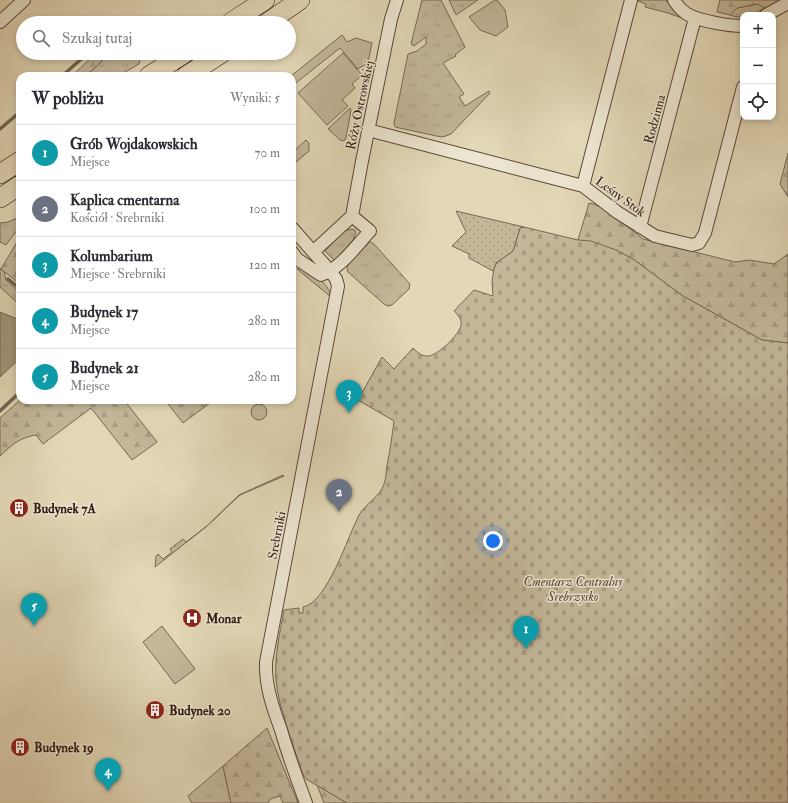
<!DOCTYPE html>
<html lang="pl">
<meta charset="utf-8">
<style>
:root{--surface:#fff;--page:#f2f2f3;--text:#2b2b33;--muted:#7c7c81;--line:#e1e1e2;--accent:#8f2418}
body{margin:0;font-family:"IM FELL Double Pica",serif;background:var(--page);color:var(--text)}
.controls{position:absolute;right:12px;top:12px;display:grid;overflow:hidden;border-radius:8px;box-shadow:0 2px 6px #0003}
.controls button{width:36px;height:36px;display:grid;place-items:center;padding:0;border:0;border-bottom:1px solid var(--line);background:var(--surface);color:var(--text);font:20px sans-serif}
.you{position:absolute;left:493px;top:541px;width:14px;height:14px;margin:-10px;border:3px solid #fff;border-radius:50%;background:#1a73e8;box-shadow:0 0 0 6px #1a73e833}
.badge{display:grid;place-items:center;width:26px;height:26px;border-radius:50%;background:var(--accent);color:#fff;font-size:13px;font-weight:700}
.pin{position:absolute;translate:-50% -33px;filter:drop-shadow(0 1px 2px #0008)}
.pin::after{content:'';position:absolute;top:21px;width:14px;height:12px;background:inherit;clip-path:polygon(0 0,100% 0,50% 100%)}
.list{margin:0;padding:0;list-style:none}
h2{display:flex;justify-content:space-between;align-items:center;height:52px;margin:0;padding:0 16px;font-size:17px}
h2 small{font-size:13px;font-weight:400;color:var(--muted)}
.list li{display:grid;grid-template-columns:26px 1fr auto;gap:12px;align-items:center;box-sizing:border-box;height:56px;padding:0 16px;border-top:1px solid var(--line)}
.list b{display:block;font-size:15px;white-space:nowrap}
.list p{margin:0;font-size:13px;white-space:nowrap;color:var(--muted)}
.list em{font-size:13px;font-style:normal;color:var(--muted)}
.icon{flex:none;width:22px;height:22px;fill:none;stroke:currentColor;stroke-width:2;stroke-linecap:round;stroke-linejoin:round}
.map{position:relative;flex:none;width:788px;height:803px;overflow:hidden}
.search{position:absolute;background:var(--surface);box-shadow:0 2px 6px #0003;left:16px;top:16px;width:280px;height:44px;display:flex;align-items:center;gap:10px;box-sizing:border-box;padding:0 14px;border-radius:22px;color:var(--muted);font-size:15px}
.panel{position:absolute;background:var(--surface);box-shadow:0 2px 6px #0003;left:16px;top:72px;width:280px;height:332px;border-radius:12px}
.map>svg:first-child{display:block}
.grass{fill:url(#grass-tufts);stroke:#786855}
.forest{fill:url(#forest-firs);stroke:#786855}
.cemetery{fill:url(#cemetery-stones);stroke:#786855}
.park{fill:#c3b79a;stroke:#786855}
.garden{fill:url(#garden-dots);stroke:#786855}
.water{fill:#a4967e;stroke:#746452}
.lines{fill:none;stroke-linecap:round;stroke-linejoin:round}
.stream{stroke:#746452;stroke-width:3.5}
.minor-casing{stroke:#5a483a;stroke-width:14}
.primary-casing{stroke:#2d1810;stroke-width:20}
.minor{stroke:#ece5d0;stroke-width:12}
.primary{stroke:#e2d7b6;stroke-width:19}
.labels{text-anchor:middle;stroke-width:3;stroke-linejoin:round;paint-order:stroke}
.street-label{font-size:13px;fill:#2d1810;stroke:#ece5d0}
.poi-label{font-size:13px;font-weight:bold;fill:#2d1810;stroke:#ece5d0;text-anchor:start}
.park-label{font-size:13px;font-style:italic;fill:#5a4839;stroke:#ece5d0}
</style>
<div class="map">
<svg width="788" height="803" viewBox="0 0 788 803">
<defs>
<pattern id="grass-tufts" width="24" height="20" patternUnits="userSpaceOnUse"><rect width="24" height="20" fill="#c3b79a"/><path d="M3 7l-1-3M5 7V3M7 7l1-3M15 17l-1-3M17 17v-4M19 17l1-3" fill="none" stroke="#a89d84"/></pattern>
<pattern id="forest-firs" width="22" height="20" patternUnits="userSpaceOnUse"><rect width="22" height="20" fill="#c3b79a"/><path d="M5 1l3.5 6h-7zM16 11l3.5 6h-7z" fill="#a89d84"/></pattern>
<pattern id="cemetery-stones" width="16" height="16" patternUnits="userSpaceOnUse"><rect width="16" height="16" fill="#c3b79a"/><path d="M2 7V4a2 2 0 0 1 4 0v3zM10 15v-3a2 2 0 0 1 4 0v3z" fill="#a89d84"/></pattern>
<pattern id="garden-dots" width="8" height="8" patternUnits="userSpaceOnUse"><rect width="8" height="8" fill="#c3b79a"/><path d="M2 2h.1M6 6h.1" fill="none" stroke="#a89d84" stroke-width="1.8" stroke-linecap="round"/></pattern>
</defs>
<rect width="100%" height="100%" fill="#e2d7b6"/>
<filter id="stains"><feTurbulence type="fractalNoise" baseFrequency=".005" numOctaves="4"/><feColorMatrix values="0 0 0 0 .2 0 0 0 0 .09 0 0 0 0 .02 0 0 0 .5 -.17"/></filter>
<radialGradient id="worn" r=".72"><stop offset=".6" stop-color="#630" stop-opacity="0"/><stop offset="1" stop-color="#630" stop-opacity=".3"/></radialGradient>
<!-- grass -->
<path class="grass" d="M422,0H441L465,47L455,55L456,56L443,63L464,94L459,97L465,106L489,91L490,93L451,134L446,136L441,137L395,127L394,123L408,54L417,51L426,44V37L414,46L411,44Z
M449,0H478L456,15Z
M639,0H666L675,12L682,18L668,13L645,7L646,4L638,1Z
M757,4L765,8L752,15H743V17H736L730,15L737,8Z
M109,53H134L140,60L139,64L118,76H85L96,67Z
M306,140L309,143V151L296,162L292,157V153Z
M20,217V226L6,245L0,242V223L8,222Z
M350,229L355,230L356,233L353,240L336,260H334L325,251L343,232Z
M370,242L374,244L410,284L409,289L392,305L388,306L384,304L348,272L347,268L348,265L366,244Z
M0,268L4,271L6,280L20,293V305L0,287Z
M299,268C313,276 328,280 331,297L297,269Z
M283,475L284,476L240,495L207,526L155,567L156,556L158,554L163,559L172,552L170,549L183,539L186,542L207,526L239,495Z
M223,766L231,803H192L188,796Z"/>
<!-- forest -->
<path class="forest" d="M720,0H781L765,8L757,4L737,8L730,15L717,12Z
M96,53H109L96,67L85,76H72Z
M788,153V197L780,184Z
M589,203L601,206L643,239L735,262L749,260L774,264L788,254V343L762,340L683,296L633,259L616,250L578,240Z
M20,237V284L1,269Z
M20,400H124L157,442L132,460L91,408L43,444L36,435C19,438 13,444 0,456V418Z
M165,400H214L183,423Z
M267,728L298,803H283L280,796L270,799L268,803H231L223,766Z
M317,785L347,803H324Z"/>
<!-- cemetery -->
<path class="cemetery" d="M524,227L578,240L591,241L616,250L633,259L683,296L762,340L788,343V803H347L306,779L302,772C293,743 279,710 276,680C274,657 280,633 284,610L299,608V613H303V607C327,603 348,536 359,515C365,504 380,497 384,484C386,479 386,472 387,466C390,451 392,436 394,421L358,400L382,357L394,369L413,348C417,352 421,356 427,356C437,357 460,334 461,325C462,319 458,315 454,311L474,290L493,296L492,281L494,268L498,261L513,251L520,228Z"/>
<!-- park -->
<path class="park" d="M495,0H497L505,10L508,27L496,36L480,30L469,17Z
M342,35L347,42L356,38L372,43L368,63L358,69L340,48L292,86L291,76Z
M343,53L362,75L352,84L355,88L342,100L348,106L327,125L298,93Z
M350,108L351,110L346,138L344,141L340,140L328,129Z
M251 412a8 8 0 1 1 16 0a8 8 0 1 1-16 0Z
M162,626L195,669L175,684L143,642Z"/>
<!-- garden -->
<path class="garden" d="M456,211L524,227L520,228L513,251L496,263L493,271L469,258V254L452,246L466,232Z"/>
<!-- water -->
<path class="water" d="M0,312L20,320V358L0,377Z"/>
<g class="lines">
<!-- stream -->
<path class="stream" d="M62,76L88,53
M0,129L20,112
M8,279L20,289
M0,411L20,392"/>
<defs>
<path id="minor" d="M674,0C677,5 682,11 687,14C699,21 729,26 743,26
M766,15L788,3
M0,22L24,0
M368,130L583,186L617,212L655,236L692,245L699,243L705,233L743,87
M583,186L631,0
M352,216L362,161L391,19L397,0
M640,227L695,18
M292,228L330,271L336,279L338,286L266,662C265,686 273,708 281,730C288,755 297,779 306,803
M292,252L297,259L321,275C342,267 355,247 370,231L352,216
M313,252L352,216"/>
<path id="primary" d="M230,23L265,0
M267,23L300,0
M149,76L185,53
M186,76L222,53
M0,174L20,161
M0,198L20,185"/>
</defs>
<!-- minor casing -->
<use href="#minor" class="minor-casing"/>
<!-- primary casing -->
<use href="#primary" class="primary-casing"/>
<!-- minor -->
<use href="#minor" class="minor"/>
<!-- primary -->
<use href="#primary" class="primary"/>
</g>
<!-- icons -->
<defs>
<symbol id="building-disc" viewBox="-11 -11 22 22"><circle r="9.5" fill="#8f2418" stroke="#ece5d0"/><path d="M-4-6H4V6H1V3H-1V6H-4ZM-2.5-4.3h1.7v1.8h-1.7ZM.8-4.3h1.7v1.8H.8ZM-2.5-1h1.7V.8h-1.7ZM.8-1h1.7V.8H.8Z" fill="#fff"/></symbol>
<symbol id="hospital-disc" viewBox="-11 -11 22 22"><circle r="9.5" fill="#8f2418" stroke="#ece5d0"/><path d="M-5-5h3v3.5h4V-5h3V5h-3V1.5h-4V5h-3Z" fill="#fff"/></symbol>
</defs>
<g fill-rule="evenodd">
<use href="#building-disc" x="8" y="497" width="22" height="22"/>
<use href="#hospital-disc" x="181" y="607" width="22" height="22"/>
<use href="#building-disc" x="144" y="699" width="22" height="22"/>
<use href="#building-disc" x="9" y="736" width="22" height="22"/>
</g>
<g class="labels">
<!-- street labels -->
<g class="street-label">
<text transform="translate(359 105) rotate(-78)" y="5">Róży Ostrowskiej</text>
<text transform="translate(654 119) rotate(-75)" y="5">Rodzinna</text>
<text transform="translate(621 196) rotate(36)" y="5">Leśny Stok</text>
<text transform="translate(276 535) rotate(-79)" y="5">Srebrniki</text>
</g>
<!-- poi labels -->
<g class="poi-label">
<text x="33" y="513">Budynek 7A</text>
<text x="206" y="623">Monar</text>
<text x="169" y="715">Budynek 20</text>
<text x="34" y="752">Budynek 19</text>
</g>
<!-- park labels -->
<g class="park-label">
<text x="573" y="586">Cmentarz Centralny<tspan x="573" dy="15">Srebrzysko</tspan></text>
</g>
</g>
<rect width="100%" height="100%" filter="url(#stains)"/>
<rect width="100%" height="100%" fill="url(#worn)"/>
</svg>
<div class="controls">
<button>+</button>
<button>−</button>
<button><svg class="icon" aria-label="locate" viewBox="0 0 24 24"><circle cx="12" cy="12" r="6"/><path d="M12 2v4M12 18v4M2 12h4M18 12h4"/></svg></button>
</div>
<div class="you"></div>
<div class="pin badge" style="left:526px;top:649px;background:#0f9aa8">1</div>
<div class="pin badge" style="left:339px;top:512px;background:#6b7280">2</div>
<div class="pin badge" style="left:349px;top:413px;background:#0f9aa8">3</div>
<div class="pin badge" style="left:108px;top:791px;background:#0f9aa8">4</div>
<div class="pin badge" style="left:34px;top:626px;background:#0f9aa8">5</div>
<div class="search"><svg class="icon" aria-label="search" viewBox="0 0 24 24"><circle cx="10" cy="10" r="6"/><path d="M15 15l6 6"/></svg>Szukaj tutaj</div>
<section class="panel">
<h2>W pobliżu<small>Wyniki: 5</small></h2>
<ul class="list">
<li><span class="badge" style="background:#0f9aa8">1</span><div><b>Grób Wojdakowskich</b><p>Miejsce</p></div><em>70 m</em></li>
<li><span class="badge" style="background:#6b7280">2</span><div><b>Kaplica cmentarna</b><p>Kościół · Srebrniki</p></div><em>100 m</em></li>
<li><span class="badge" style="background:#0f9aa8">3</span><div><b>Kolumbarium</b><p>Miejsce · Srebrniki</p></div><em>120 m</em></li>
<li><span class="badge" style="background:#0f9aa8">4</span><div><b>Budynek 17</b><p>Miejsce</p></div><em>280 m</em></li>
<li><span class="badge" style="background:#0f9aa8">5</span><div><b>Budynek 21</b><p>Miejsce</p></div><em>280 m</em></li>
</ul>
</section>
</div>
